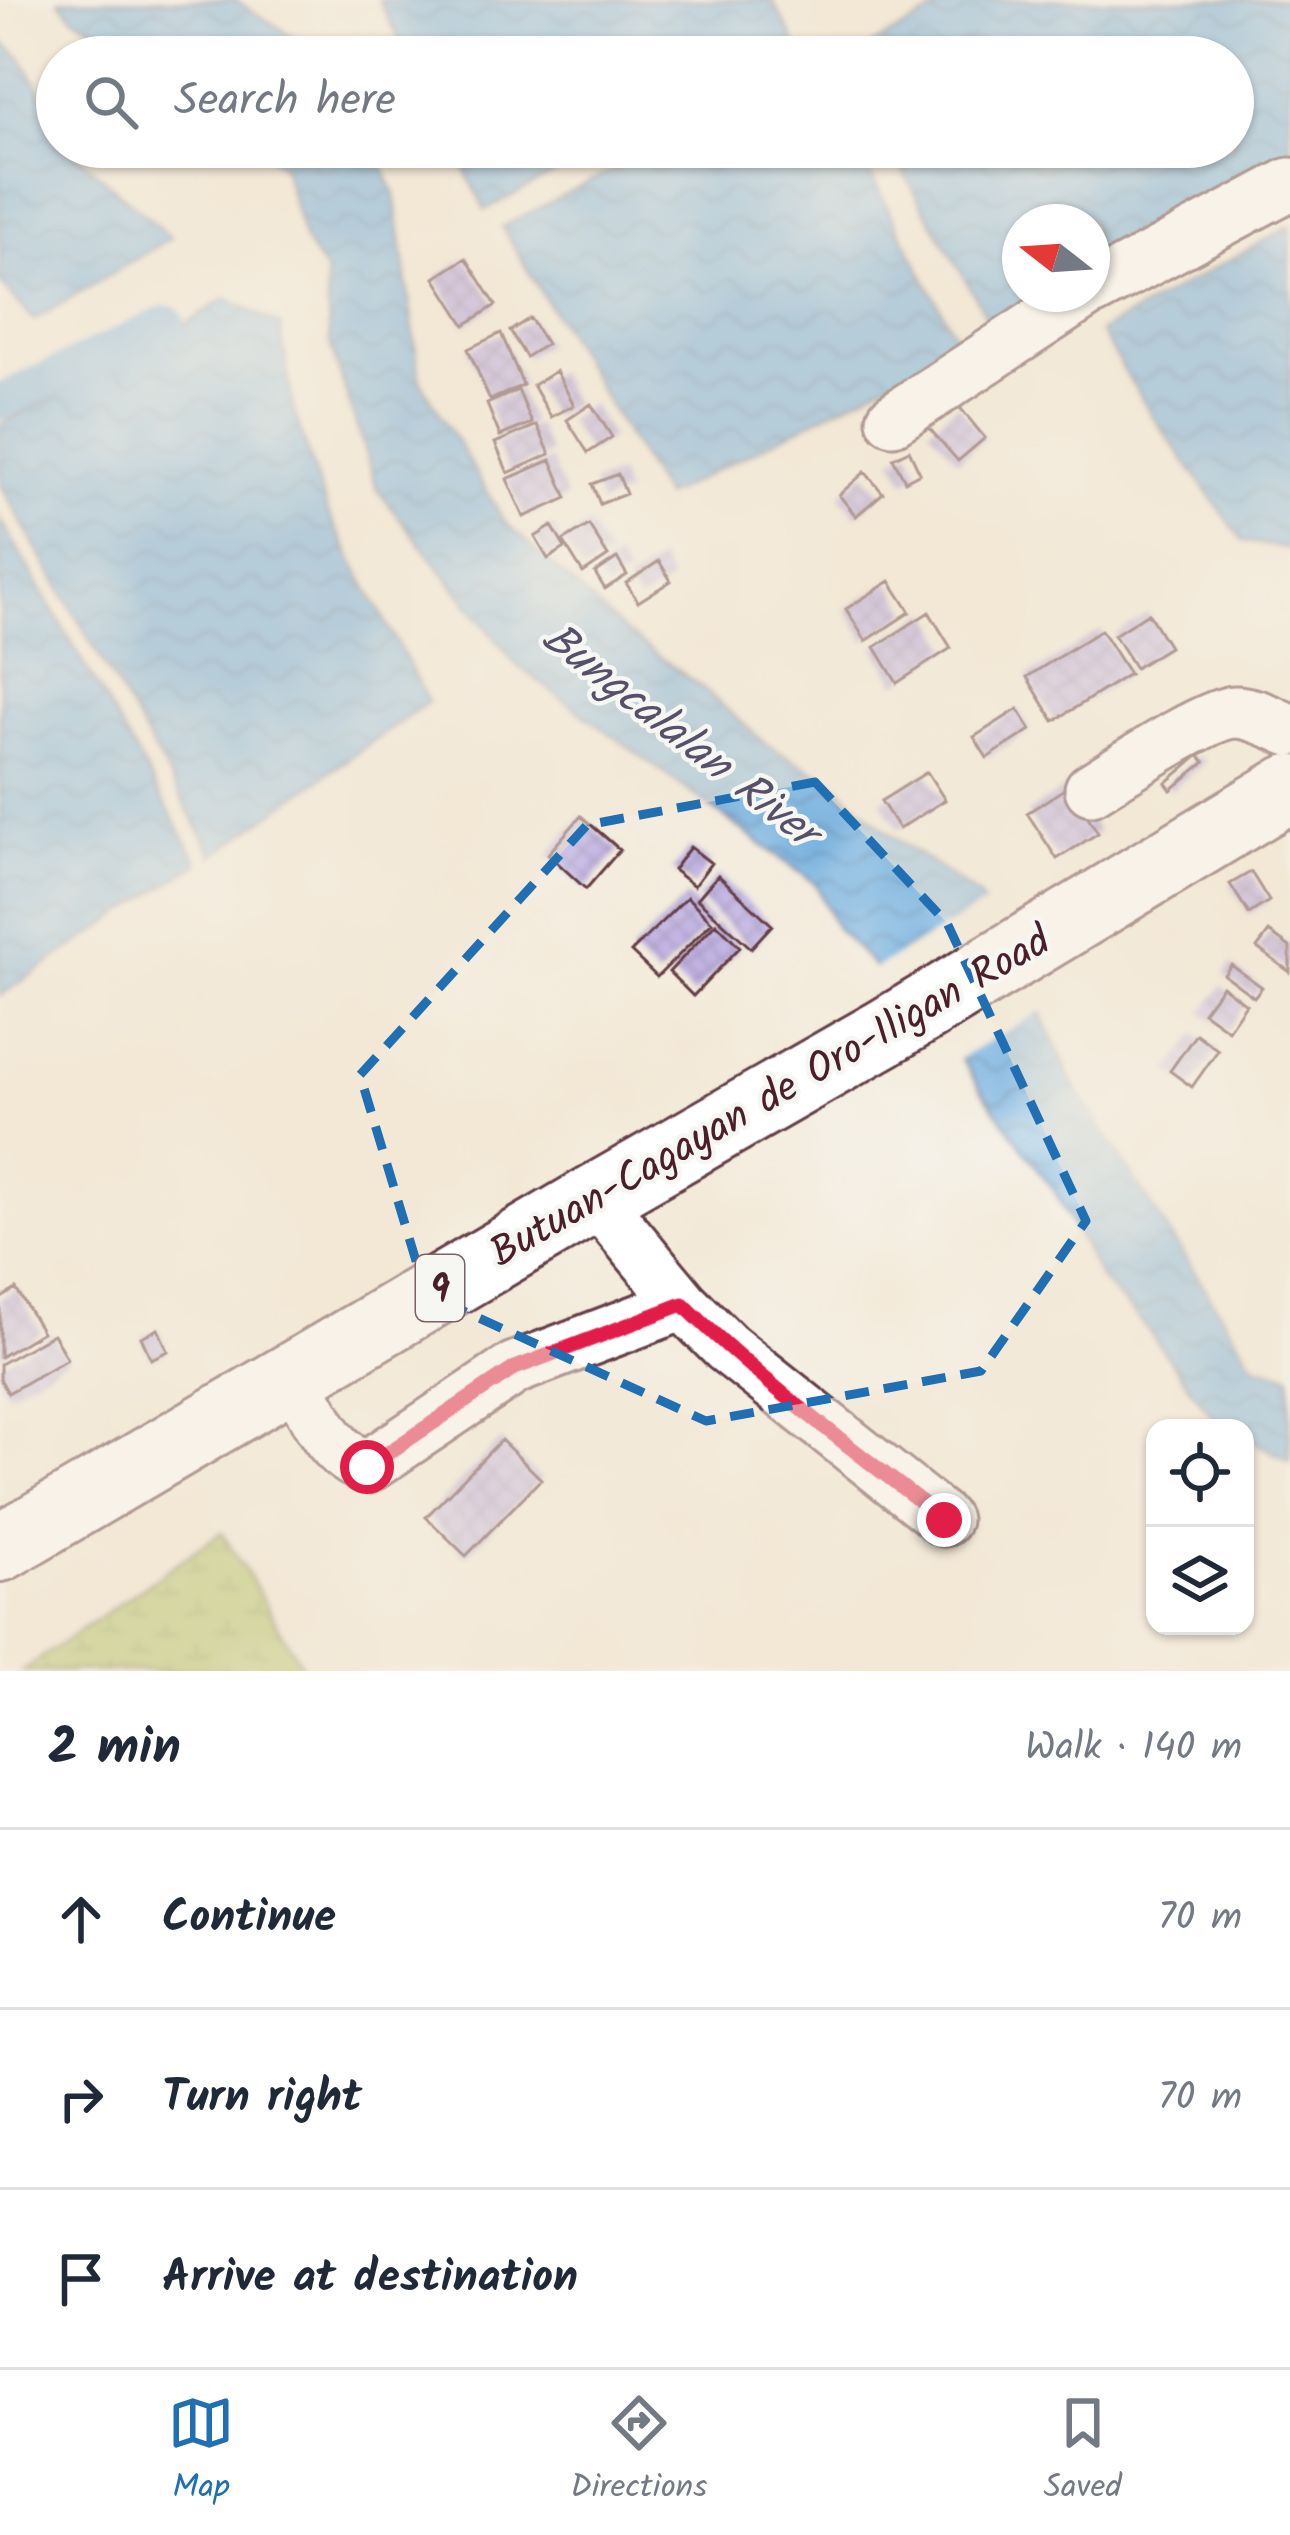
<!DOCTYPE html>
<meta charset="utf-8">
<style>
:root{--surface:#fff;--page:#f2f2f3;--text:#1f2937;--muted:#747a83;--line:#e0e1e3;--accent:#1f6fb2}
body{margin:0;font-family:Kalam,sans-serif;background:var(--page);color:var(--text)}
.controls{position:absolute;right:36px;bottom:36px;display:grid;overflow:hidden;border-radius:24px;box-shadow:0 3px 9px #0004}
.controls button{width:108px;height:108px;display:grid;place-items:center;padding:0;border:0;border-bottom:3px solid var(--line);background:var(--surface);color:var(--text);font:60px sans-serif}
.compass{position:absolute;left:1002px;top:204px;width:108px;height:108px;border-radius:50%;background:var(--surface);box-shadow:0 3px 9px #0004;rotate:287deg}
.stop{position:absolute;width:36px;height:36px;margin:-27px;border:9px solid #e11d48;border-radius:50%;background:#fff}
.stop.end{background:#e11d48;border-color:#fff;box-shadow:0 3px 12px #0008}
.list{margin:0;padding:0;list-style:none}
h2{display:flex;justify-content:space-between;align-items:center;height:156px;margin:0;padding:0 48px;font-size:51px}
h2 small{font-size:39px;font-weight:400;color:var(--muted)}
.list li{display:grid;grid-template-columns:78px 1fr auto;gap:36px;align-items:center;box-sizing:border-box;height:180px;padding:0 48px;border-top:3px solid var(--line)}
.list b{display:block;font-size:45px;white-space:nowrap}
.list em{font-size:39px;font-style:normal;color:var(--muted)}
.icon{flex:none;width:66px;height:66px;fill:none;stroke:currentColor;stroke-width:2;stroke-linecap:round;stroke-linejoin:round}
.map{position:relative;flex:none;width:1290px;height:1671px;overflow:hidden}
.search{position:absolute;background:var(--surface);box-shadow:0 3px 9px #0004;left:36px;right:36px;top:36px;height:132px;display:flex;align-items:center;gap:30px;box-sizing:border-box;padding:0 42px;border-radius:66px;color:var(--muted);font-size:45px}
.sheet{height:696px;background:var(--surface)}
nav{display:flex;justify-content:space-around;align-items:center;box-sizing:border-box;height:168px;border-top:3px solid var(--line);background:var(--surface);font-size:33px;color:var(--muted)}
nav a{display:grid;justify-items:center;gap:6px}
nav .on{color:var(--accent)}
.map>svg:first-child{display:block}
.wetland{fill:url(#wetland-marsh);stroke:#7e7148;stroke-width:3}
.water{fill:url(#water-waves);stroke:#5a6484;stroke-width:3}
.pier{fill:#f3e8d6}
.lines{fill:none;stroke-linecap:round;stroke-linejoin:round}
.canal{stroke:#6baadd;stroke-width:36}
.building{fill:url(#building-cross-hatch)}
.minor-casing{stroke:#633d45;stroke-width:57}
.highway-casing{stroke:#633d45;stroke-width:72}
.minor{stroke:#fff;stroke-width:51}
.highway{stroke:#fff;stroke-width:66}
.route{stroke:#e11d48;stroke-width:15}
.marked{fill:none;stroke:#1f6fb2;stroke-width:9;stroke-dasharray:24 15;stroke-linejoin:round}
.labels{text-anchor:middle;stroke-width:9;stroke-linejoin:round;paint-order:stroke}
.shield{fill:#f6f6f2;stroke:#7e6067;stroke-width:3}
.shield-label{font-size:39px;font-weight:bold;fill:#4a1f2b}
.street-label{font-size:42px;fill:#4a1f2b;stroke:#f6f6f2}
.water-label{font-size:45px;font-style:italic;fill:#565069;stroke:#f6f6f2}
</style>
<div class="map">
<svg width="1290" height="1671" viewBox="0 0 1290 1671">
<defs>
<pattern id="wetland-marsh" width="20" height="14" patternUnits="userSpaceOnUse" patternTransform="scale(3)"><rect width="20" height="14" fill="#b3c366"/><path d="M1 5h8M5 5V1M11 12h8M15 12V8" fill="none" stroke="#9ba759"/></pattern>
<pattern id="water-waves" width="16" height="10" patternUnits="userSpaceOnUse" patternTransform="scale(3)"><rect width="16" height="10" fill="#6baadd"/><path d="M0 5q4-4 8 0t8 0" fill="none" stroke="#5a8ab3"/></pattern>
<pattern id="building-cross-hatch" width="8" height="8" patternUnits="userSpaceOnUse" patternTransform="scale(3)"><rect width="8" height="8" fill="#b2a0df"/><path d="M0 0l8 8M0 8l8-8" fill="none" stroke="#9382b5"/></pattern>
</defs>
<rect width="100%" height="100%" fill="#f6f6f2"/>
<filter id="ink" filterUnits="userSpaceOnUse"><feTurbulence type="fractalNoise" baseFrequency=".00833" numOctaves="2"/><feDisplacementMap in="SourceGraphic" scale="24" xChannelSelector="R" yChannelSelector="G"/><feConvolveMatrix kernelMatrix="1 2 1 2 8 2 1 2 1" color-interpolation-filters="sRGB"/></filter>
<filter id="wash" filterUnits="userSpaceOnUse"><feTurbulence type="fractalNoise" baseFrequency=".004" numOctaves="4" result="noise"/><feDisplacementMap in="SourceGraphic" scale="48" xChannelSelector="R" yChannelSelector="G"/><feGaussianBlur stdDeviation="2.7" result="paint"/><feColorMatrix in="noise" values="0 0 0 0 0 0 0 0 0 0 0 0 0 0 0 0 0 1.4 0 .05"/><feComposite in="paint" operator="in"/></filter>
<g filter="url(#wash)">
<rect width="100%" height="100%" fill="#f3e8d6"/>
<!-- wetland -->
<path class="wetland" d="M222,1532L305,1671H22Z"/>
<!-- water -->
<path class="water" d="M59,0H235L304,43L315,57H150L73,16Z
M379,0H772L798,47L779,57H408Z
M956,0H1290V174L1092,277V222H1020V294H1058L993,328L889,147H1233V57H850Z
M0,40L22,58L57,119V147H73L78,156L171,238L34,320L0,283Z
M260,147H374L395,194L420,380L505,522L624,631L701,687L766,744L831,780L889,833L979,897L1026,979L1074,1086L1254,1364L1290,1375V1461L1245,1437V1428H1227L1217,1423L1144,1325L1101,1280L1056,1193L982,1091L956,1051L836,928L816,884L516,665L377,489L330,344L325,271L304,241L283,168Z
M454,147H606L485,210Z
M657,147H856L960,345L664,497L502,227Z
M1290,226V550L1243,541L1153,417L1100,332Z
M226,298L280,326L294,412L328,513L428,702L214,855L0,484V425L177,330Z
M0,518L199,863L0,996Z"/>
<!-- pier -->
<path class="pier" d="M989,902L1031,976L1046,1008L955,1061L870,971Z"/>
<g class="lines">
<!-- canal -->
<path class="canal" d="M0,402L167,323"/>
</g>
<g id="blocks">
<!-- building -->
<path class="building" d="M466,258L496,305L465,325L435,278Z
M530,318L546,344L526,357L510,331Z
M501,333L523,385L490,400L468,349Z
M556,371L574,405L551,417L533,385Z
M518,390L532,423L500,436L487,404Z
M591,404L612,437L588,453L567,420Z
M957,404L985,438L958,461L929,428Z
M537,425L550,454L508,473L495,443Z
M909,450L920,473L905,481L893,458Z
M551,460L567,498L524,517L507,479Z
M865,472L883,493L856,516L839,495Z
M618,474L626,494L600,504L592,484Z
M589,525L608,556L583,573L563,541Z
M552,526L565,548L548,559L535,537Z
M617,558L627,575L605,589L595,573Z
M659,561L671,581L638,602L626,583Z
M890,581L910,612L866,641L846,609Z
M929,612L951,648L897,683L875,647Z
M1148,613L1169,647L1135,668L1114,635Z
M1101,630L1129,674L1054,721L1027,677Z
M1018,709L1031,730L987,758L974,737Z
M1199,755L1205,762L1171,790L1166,783Z
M927,772L945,800L899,829L881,801Z
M1069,786L1098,833L1057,859L1027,813Z
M581,816L620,850L586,889L548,854Z
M690,847L711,863L694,886L673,870Z
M1251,872L1269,901L1249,914L1230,884Z
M718,875L772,925L751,948L697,899Z
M687,897L712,922L657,977L631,952Z
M716,923L740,947L693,996L669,972Z
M1269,932L1290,947V972L1257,948Z
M1231,965L1262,987L1254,997L1224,975Z
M1222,986L1246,1004L1228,1030L1203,1012Z
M1196,1034L1218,1050L1192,1087L1170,1071Z
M16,1289L42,1332L0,1357V1299Z
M158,1329L168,1351L151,1359L141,1337Z
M53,1334L67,1359L8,1393L0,1379V1364Z
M501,1440L541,1479L466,1556L426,1517Z"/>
</g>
</g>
<g filter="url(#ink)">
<use href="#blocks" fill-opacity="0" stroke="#633d45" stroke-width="3"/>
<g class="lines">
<defs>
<path id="minor" d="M1092,290L1290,184
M893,419L1084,294
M1091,789C1119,772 1207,713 1235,712C1253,712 1273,723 1290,730
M595,1198L683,1304L726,1347L944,1520
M292,1375C312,1408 328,1455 367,1467L515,1368L683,1304"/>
<path id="highway" d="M0,1548L595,1198L884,1033L1290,788"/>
</defs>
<!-- minor casing -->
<use href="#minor" class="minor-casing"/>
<!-- highway casing -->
<use href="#highway" class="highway-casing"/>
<!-- minor -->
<use href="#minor" class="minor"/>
<!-- highway -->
<use href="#highway" class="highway"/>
</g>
</g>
<g class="lines" filter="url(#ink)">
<!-- route -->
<path class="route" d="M367,1467L515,1368L683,1304C763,1384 855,1450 944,1520"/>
</g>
<!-- marked area -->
<path d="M0 0H1290V1671H0ZM815,782L947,923L1086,1221L981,1371L706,1421L426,1294L360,1075L587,825Z" fill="#f3e8d6" fill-opacity=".55" fill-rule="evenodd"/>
<path class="marked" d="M815,782L947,923L1086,1221L981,1371L706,1421L426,1294L360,1075L587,825Z"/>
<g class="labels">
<!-- shield labels -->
<rect class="shield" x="416" y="1255" width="48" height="66" rx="9"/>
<g class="shield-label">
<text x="440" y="1302">9</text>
</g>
<!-- street labels -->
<g class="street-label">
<text transform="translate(769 1095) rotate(-30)" y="15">Butuan-Cagayan de Oro-Iligan Road</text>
</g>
<!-- water labels -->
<g class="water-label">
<text transform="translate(681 733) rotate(38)" y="16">Bungcalalan River</text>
</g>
</g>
</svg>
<div class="controls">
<button><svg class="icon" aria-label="locate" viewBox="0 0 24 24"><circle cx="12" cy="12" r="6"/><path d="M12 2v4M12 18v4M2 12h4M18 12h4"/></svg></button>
<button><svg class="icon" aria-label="layers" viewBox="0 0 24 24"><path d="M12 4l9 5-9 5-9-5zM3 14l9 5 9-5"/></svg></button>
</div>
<svg class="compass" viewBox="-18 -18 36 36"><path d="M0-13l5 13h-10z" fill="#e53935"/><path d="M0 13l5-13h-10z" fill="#747a83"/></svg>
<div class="stop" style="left:367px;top:1467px"></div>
<div class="stop end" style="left:944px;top:1520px"></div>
<div class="search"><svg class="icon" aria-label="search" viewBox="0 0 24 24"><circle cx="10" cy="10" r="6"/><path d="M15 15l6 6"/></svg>Search here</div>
</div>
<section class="sheet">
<h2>2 min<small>Walk · 140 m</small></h2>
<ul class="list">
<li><svg class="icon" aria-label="ahead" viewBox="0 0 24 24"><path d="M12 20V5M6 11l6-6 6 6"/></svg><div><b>Continue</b></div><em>70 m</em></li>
<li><svg class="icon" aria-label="right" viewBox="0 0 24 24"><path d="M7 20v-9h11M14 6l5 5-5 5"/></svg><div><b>Turn right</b></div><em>70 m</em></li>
<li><svg class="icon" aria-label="arrive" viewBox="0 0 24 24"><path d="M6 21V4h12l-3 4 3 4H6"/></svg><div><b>Arrive at destination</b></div></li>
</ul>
</section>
<nav>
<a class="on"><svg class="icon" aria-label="map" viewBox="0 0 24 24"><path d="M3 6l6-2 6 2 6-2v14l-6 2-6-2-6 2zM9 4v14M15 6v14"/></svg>Map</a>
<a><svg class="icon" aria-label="directions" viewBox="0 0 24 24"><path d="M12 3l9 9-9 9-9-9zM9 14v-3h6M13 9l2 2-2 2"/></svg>Directions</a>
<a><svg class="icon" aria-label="saved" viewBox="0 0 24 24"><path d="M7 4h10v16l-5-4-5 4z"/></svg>Saved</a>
</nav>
